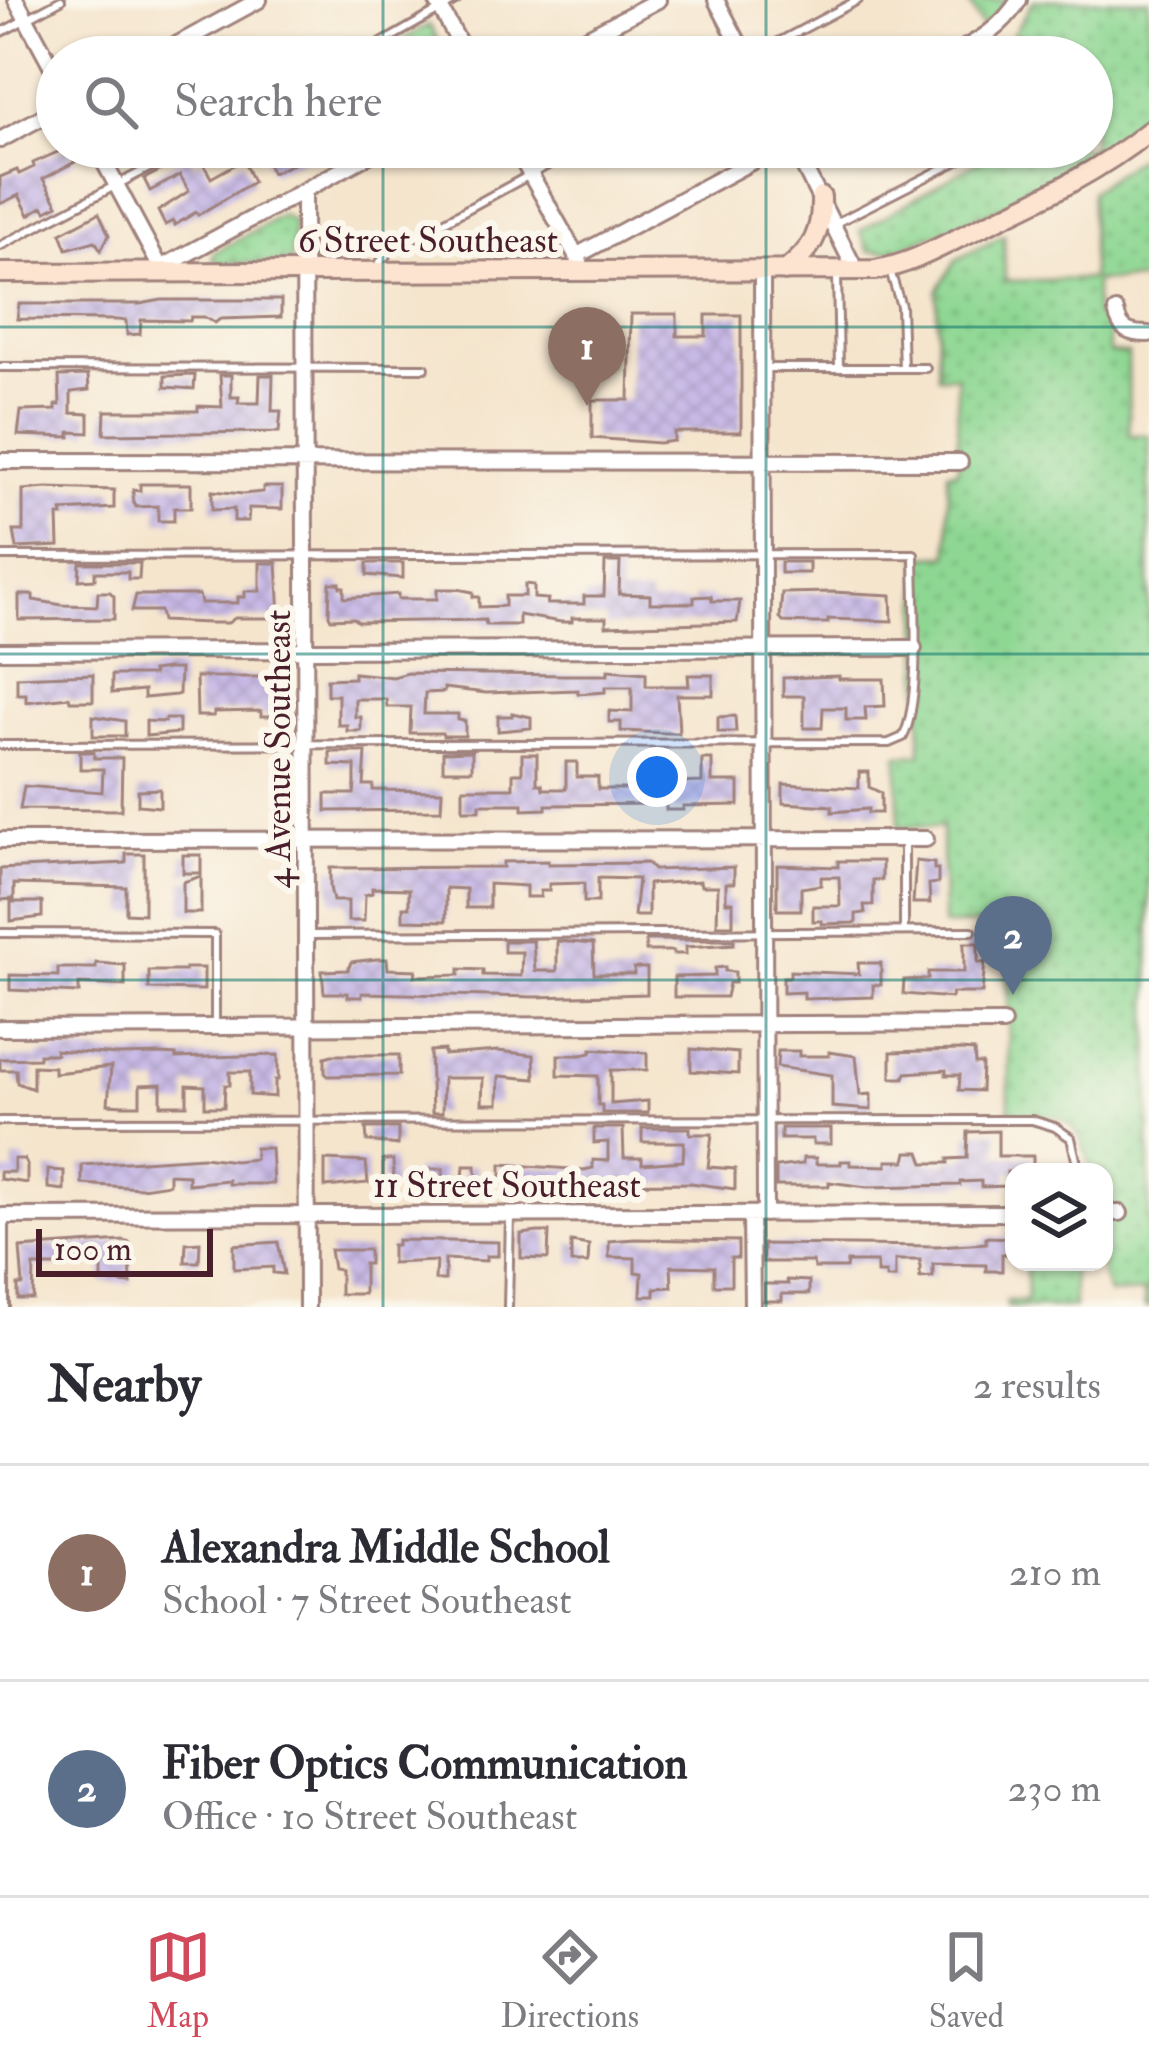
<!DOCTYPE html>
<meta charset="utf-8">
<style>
:root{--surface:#fff;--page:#f2f2f3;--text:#2b2b33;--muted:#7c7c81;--line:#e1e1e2;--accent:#d1495b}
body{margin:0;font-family:"IM FELL Double Pica",serif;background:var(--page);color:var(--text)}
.controls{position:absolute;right:36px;bottom:36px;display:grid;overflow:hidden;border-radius:24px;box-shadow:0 3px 9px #0004}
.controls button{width:108px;height:108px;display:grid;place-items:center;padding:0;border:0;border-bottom:3px solid var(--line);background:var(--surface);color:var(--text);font:60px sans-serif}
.scale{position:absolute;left:36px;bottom:30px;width:177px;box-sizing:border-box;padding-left:12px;border:6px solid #4a1f2b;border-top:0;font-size:33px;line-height:42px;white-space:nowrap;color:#4a1f2b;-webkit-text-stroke:9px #fbf7ec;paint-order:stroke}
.you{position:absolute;left:657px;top:777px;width:42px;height:42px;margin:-30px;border:9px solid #fff;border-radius:50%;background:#1a73e8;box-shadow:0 0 0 18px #1a73e833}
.badge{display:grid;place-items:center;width:78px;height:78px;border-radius:50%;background:var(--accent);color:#fff;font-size:39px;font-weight:700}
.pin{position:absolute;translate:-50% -99px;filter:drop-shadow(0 3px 6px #0008)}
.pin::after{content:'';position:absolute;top:63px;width:42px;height:36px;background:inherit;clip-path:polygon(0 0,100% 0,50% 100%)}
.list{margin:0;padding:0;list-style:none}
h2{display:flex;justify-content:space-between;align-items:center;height:156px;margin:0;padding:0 48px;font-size:51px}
h2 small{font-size:39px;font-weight:400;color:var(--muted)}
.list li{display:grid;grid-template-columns:78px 1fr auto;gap:36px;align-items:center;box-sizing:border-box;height:216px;padding:0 48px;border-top:3px solid var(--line)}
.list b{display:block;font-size:45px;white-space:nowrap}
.list p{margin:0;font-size:39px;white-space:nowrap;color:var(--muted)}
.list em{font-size:39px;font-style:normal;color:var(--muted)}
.icon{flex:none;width:66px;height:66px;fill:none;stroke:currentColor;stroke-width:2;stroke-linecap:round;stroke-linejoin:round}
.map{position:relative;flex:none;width:1149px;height:1307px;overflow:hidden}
.search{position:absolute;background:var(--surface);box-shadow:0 3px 9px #0004;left:36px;right:36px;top:36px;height:132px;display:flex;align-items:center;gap:30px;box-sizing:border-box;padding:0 42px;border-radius:66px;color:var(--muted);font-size:45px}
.sheet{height:588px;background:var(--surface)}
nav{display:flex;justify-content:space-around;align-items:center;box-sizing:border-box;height:168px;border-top:3px solid var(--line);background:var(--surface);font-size:33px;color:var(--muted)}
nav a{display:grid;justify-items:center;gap:6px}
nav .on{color:var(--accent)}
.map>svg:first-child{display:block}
.grass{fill:url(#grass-dots);stroke:#6c7b5f;stroke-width:3}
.park{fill:url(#park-crowns);stroke:#6c7b5f;stroke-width:3}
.garden{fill:#8ed793;stroke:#6c7b5f;stroke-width:3}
.building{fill:url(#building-cross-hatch)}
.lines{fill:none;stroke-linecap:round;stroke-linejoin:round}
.lane-casing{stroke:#a0827c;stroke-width:12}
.street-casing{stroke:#a0827c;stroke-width:20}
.secondary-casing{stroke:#a0827c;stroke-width:24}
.lane{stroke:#fff;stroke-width:6}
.street{stroke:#fff;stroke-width:14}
.secondary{stroke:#fde4d1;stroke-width:18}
.grid{fill:none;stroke:#0f766e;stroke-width:3;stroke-opacity:0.55}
.labels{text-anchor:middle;stroke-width:12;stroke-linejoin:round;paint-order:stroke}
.street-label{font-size:36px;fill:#4a1f2b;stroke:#fbf7ec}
</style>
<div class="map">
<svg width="1149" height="1307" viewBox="0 0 1149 1307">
<defs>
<pattern id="grass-dots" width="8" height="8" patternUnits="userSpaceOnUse" patternTransform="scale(3)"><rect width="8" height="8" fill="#8ed793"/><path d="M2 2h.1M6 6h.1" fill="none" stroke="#7cb87f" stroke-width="1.8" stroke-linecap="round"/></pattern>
<pattern id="park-crowns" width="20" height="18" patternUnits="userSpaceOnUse" patternTransform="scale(3)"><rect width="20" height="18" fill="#8ed793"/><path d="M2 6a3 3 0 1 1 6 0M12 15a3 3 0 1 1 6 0" fill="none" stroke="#7cb87f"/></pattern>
<pattern id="building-cross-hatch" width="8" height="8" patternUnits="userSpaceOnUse" patternTransform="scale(3)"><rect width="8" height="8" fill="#c8bae6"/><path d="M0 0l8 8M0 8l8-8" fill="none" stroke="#ad9fc5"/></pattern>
</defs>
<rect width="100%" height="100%" fill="#fbf7ec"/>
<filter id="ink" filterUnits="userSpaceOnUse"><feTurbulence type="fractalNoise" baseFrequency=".00833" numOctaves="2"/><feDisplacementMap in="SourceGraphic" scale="24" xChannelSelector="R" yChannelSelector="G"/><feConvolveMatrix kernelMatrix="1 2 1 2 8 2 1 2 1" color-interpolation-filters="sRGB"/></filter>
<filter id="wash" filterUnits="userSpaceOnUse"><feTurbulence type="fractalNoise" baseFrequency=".004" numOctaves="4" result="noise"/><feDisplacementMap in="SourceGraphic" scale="48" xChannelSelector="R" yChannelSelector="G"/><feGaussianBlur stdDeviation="2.7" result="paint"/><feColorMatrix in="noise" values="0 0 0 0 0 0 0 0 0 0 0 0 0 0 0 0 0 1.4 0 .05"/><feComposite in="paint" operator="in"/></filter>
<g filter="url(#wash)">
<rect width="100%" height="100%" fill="#f5e5cd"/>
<!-- grass -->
<path class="grass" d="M1034,0H1149V119C1074,182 983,215 893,251H869L860,231L1002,147H1092V57H1023L1012,36Z
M1149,150V280L1095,281V316L1108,317L1109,353L1128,354L1129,435H1149V1307H1145L1144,1292L1109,1294L1102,1276L1104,1172H1093C1074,1115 1069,1114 1009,1115L1008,935H979L978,925H943L942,827H899L898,755L921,754L919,556L949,555L948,471L958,470L957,376H938L937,291L956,260L1004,235L1005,281L1091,279V191Z
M282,215L294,222L291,263H219L213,260L214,253Z
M1026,1262H1072L1074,1307H1007V1301H1027Z"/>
<!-- park -->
<path class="park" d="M967,0H1008L994,19L982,26Z
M429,25L447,57H370Z"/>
<!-- garden -->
<path class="garden" d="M562,342L609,343L608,365L562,364Z"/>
<g id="blocks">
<!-- building -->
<path class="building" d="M272,147H303L308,157L272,173L261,152Z
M67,148L75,162L43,179L58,205L46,211L43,206L29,215L19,195L0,204V177L17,170L19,174L34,167L33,163Z
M189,156L194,165L202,161L211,178L243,160L253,182L198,215L196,212L175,225L173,221L165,225L158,211L189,191L180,175L150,191L144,179Z
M99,213L109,235L101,250L95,241L67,249L61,233Z
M162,300H281V317L220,319L215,323L204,317H191L190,321L141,320L140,334L127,335L126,321L118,320L17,319L19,304H140Z
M631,314H677V336H706V315H741V432H674V441L659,443L592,438V400H629Z
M88,375L89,390L71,392V413L89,414V433L70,432V437L18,435L21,411L56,410V405H60L59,376Z
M195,375L194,389L165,387V376Z
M220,375H231V397H239L238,403H259L260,375H273L272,411H281L279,432L104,434L105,411H198V406L222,407Z
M140,484H191V508H174V521H158V506L136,507L133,502V490L140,491Z
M263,487H282V509L249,508L248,521H234V509L212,510V491L243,494L263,492Z
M47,488L114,490V508L62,511L63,516H58L59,546L17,548L14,531H23V490Z
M605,562H620L619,594L650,595V603H694V597L711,596L712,601H740L737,622L606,626V618H572V622H561L519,615V625H486L485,620L358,622L353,618L331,619L329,615L330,583H340V587H344V598L398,594V599H437V589H457L473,592V597H479V607L505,606V596H525V584L534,585V598L548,599L547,604H584V596H604Z
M781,562H809V573H781Z
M80,563H140L139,579H128V572H95V579L79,580Z
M260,563H277L280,618H235L228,623H209L162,621L160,611H132L136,595H199L201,603H238V597H245V591H260Z
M367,563H403V578L367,575Z
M98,592H110L114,596V619L19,620V595H33V600L62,605L97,606Z
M832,592L891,595L892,621L828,619V623H815L783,622L780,618L782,593Z
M167,669H180L179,694L176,695L144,698V690L112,693V675H153L152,671Z
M608,670L646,673V686H689L688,675H713V695H677L679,733H666L621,731V722H609V711L632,712V687H605V692L578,694V690L486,693L444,688V692L425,693L424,714H458V720L465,721V736H443L442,733H410L411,707H387L386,699H355V717H361V731H347V725H338V695H327V679L354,678V673L393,677L408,673L564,675H608Z
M93,674V701H70L69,697L26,702V694H17V677Z
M839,676V679H884L885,706L865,707L866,720H846V708H823L822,728H804V696H783V678Z
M196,677H279V716H261V711L214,712V716H197Z
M512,713L531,717V728L498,731V716H512Z
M93,716L125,721V736H93Z
M735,716L736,732H718V717Z
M165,719H179V733L146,736V721L165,722Z
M472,751V770H443V752Z
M80,752H94V758H122L121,810L20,809L24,786L102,792L103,769H80Z
M330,752H366L364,785H373V790L442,791L441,810L326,811V794H354L355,785V766L330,765Z
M522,754H537V784H542L543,789H566V762H577V777H598V789H643L650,784L702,782V759H712V782H739V805L683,806V810H666V804L546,805V809L523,810V804H480V810H463V788H513V773H522Z
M859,772H869V787L881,793V813H868V809L832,812V806L783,803V784L859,788Z
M160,789V807L138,805V790Z
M126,854H144V914L126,913V887L14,884V899L0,900V869L126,863Z
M183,855H201V873H183Z
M548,861V864L647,863L654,870L734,867V883H726V902H733V925H717L718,886H701L700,881L648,884V916H634L638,879L598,878V902H584V883L549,884V891H540L541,897H526V886L489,884V908H466V889L446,888V921L403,920V907H409V889L372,888V893L365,895L364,921H348V901H333L330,887V868L503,867V862Z
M838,861H882V880H873V905H864L865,913L856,914V923L822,924V921H813V906H840L839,877H821V885L801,888V910H777V865L838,867Z
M916,861L934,863V869H938V883L929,884L930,903H913Z
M201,876V913H183V882Z
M11,902H42V917L11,921Z
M646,940H734V944L686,947V954H673V951H646Z
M504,941H533L535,971H557V941L593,944L594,974H634V968H647V994L535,997L362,993V997H348V993H324L322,971L348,970L351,962L377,959H387L388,969L416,970L415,976L459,975V969L483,970V975L521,976L522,952H504Z
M964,943H978V963L985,962L982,993H952L951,998L903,994L904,980L928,979V972H964Z
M96,963L125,965V986L79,984V993L10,990V975L58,976V968H96Z
M858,963H881V985H873V997L804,999V992L783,993V977H790V971L859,974Z
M725,967V971L735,972V983H729L726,997H674V977L715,976V968Z
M185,968H204V990L149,989V971H185Z
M591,1049L647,1053V1070H611V1104L648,1101V1113H602V1105H598V1076L558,1075V1055H581L591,1053Z
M691,1049L738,1053V1074L691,1071Z
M55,1050L118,1055L161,1054L176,1055V1058L278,1055V1080H275V1097L250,1095V1072H230V1085H225L224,1107H205V1086L187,1085V1105H161V1084L140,1085V1105H124L108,1104L111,1067L54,1073V1067L33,1066V1089L17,1083L16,1070H0V1059L39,1058V1054H56Z
M444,1050V1055L498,1051L534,1055L535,1079L499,1076L498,1104H482L483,1078H443L442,1113H432L430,1051Z
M960,1050L974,1051L975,1064H982L981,1091L959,1090L960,1075H946V1070L906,1073L904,1078H891V1052Z
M778,1051H799V1056H829V1052L856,1056L860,1095L871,1094V1110L832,1107V1075L777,1067Z
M332,1055H399V1075L328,1076L325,1073V1057Z
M366,1128H398V1145L367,1141Z
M594,1128H623L624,1158H642V1164L683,1161L684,1142H642V1128H690V1134H712L708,1167L735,1169V1189L691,1183L577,1184V1188H554L501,1182V1164L584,1170L593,1168V1160L608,1161V1142L594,1143Z
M781,1128H831V1144H813V1139H781Z
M998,1131V1156H1033V1172H1007V1186L981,1187V1181L960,1182V1185L867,1187L829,1182V1186H776V1167L803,1164V1158H816V1164H841V1161H850V1165L887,1166V1161H905L907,1152H920L924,1163H948V1159L967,1158L968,1132Z
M255,1148H271L273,1184H228V1180L188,1184V1175L169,1174V1184L142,1188L82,1184V1165L203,1157L235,1161L255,1159Z
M14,1159H24L27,1165V1183L0,1179V1172H14Z
M325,1160L366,1162L368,1183L325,1187Z
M383,1160H393L394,1187L383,1188Z
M464,1166H476L477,1191H462Z
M430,1169H443L444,1188L415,1192V1170Z
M48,1170L64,1171V1190L48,1188Z
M538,1232H549L548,1259L521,1258V1234Z
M986,1237L1014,1238V1254H1002V1271H986V1265L933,1264V1277L920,1278V1260H895V1278H886V1273H877V1262H847L846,1268H814L813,1262H763V1244L937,1246L986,1243Z
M635,1239L738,1241V1258H731V1285H714V1267L671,1266L672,1287L655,1288V1296H641L642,1273L635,1272V1258L609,1257V1241Z
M397,1240L498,1242V1256H486V1261L445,1259V1280H435L436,1261L392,1263V1245H397Z
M124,1241L130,1243L131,1284L102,1281V1260L64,1259L65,1266H34L33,1299H18V1285H23L20,1248Z
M200,1242L199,1262H185L186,1243Z
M278,1242L284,1274L273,1273V1267L234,1269V1245Z
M571,1242L589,1245L588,1263H571Z
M330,1250H369V1264H364V1294H340V1270L333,1269Z
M787,1280L809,1281V1294H782V1301H764V1284H788Z"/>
</g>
</g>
<g filter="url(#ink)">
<use href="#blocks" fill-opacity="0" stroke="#a0827c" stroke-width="3"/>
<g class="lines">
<defs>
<path id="lane" d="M0,33L61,0
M357,57L457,0
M750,57L858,0
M834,224L985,147
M0,246L189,147
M374,269L390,251L581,147
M890,271L901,306L903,368
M837,275L839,368
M0,367L425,368
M766,368H926
M0,556L914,554C914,598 922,701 903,737L889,743L0,745
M904,931V839
M0,933L215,934V1027
M310,935L972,931
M0,1121L1032,1120L1055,1127L1071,1138L1079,1172
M508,1307L510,1215"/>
<path id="street" d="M16,0L57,76
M436,0L467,57
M716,0L746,57
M154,57L259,0
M550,57L658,0
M948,57C978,41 1001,29 1019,0
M0,140L57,109
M96,147L164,274
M515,147L580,262
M794,147L856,271
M304,191L307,1307
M576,256L779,147
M161,268L384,147
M762,271L765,1214
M1116,311C1120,331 1129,334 1149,334
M0,461L960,462
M0,651L914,648
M0,840L926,839
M0,1028L1003,1023
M1104,1213H1120
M751,1214L752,1307
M0,1216L1014,1213
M1,1216V1307"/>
<path id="secondary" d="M785,271C813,249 822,233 821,197
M0,273L875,270C913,264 945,244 979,228C1038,200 1097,173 1149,131"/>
</defs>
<!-- lane casing -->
<use href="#lane" class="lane-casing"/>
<!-- street casing -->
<use href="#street" class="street-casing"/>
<!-- secondary casing -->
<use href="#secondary" class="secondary-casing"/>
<!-- lane -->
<use href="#lane" class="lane"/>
<!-- street -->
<use href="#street" class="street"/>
<!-- secondary -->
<use href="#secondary" class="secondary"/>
</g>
</g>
<!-- grid -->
<path class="grid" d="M383,0V57M766,0V57M383,147V1307M766,147V1307M0,327H1149M0,654H1149M0,980H1149"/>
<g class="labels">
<!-- street labels -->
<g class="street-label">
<text x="428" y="252">6 Street Southeast</text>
<text transform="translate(277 749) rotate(-90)" y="13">4 Avenue Southeast</text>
<text x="507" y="1197">11 Street Southeast</text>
</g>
</g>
</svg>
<div class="controls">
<button><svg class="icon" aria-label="layers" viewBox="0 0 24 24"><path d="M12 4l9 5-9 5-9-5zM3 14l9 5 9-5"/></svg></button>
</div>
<div class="scale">100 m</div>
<div class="you"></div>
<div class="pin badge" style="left:587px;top:406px;background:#8d6e63">1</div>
<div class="pin badge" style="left:1013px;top:995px;background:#5c6f8a">2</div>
<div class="search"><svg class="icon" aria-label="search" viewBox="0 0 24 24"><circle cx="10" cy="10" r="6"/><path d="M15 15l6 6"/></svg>Search here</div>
</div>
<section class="sheet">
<h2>Nearby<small>2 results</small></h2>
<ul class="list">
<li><span class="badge" style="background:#8d6e63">1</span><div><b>Alexandra Middle School</b><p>School · 7 Street Southeast</p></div><em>210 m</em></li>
<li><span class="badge" style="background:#5c6f8a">2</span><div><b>Fiber Optics Communication</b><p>Office · 10 Street Southeast</p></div><em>230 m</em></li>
</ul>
</section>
<nav>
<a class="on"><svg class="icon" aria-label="map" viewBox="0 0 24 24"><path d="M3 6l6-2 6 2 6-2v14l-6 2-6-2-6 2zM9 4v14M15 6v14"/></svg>Map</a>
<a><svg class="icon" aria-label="directions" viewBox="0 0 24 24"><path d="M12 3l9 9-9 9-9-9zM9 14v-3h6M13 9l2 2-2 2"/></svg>Directions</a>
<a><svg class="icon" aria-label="saved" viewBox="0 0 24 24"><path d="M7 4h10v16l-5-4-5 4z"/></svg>Saved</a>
</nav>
